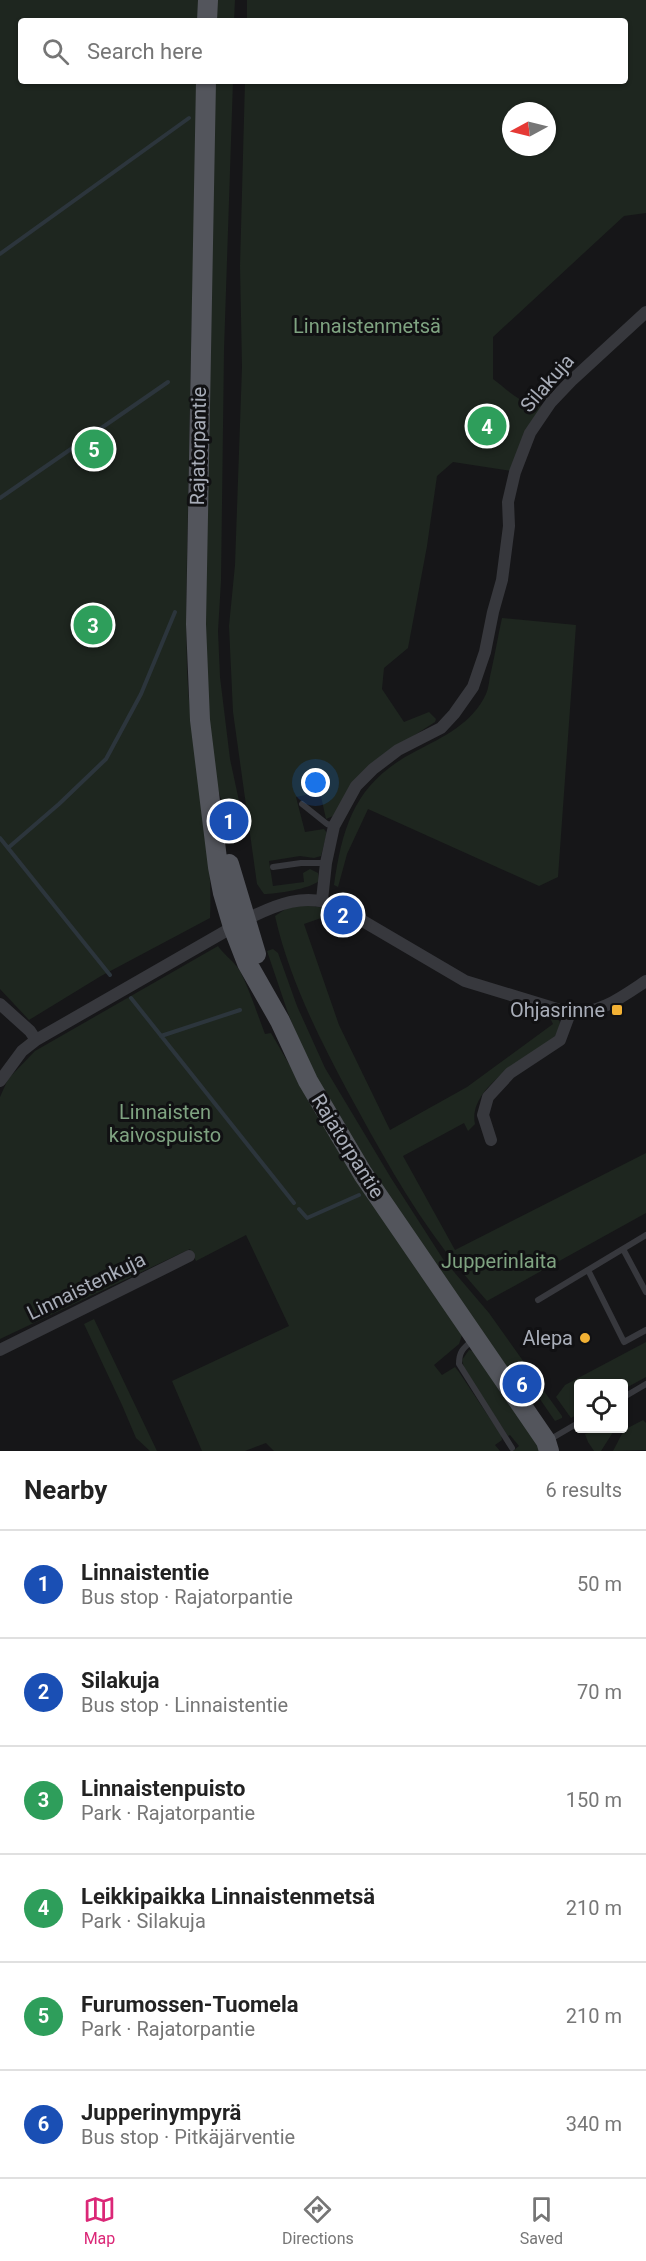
<!DOCTYPE html>
<meta charset="utf-8">
<style>
:root{--surface:#fff;--page:#f6f6f6;--text:#222;--muted:#767676;--line:#e0e0e0;--accent:#db2777}
body{margin:0;font-family:Roboto,sans-serif;background:var(--page);color:var(--text)}
.controls{position:absolute;right:18px;bottom:18px;display:grid;overflow:hidden;border-radius:6px;box-shadow:0 2px 4px #0004}
.controls button{width:54px;height:54px;display:grid;place-items:center;padding:0;border:0;border-bottom:2px solid var(--line);background:var(--surface);color:var(--text);font:30px sans-serif}
.compass{position:absolute;left:502px;top:102px;width:54px;height:54px;border-radius:50%;background:var(--surface);box-shadow:0 2px 4px #0004;rotate:263deg}
.you{position:absolute;left:316px;top:783px;width:21px;height:21px;margin:-15px;border:4px solid #fff;border-radius:50%;background:#1a73e8;box-shadow:0 0 0 9px #1a73e833}
.badge{display:grid;place-items:center;width:39px;height:39px;border-radius:50%;background:var(--accent);color:#fff;font-size:20px;font-weight:700}
.pin{position:absolute;translate:-50% -50%;border:3px solid #fff;box-shadow:0 2px 6px #0006}
.list{margin:0;padding:0;list-style:none}
h2{display:flex;justify-content:space-between;align-items:center;height:78px;margin:0;padding:0 24px;font-size:26px}
h2 small{font-size:20px;font-weight:400;color:var(--muted)}
.list li{display:grid;grid-template-columns:39px 1fr auto;gap:18px;align-items:center;box-sizing:border-box;height:108px;padding:0 24px;border-top:2px solid var(--line)}
.list b{display:block;font-size:22px;white-space:nowrap}
.list p{margin:0;font-size:20px;white-space:nowrap;color:var(--muted)}
.list em{font-size:20px;font-style:normal;color:var(--muted)}
.icon{flex:none;width:33px;height:33px;fill:none;stroke:currentColor;stroke-width:2;stroke-linecap:round;stroke-linejoin:round}
.map{position:relative;flex:none;width:646px;height:1451px;overflow:hidden}
.search{position:absolute;background:var(--surface);box-shadow:0 2px 4px #0004;left:18px;right:18px;top:18px;height:66px;display:flex;align-items:center;gap:15px;box-sizing:border-box;padding:0 21px;border-radius:6px;color:var(--muted);font-size:22px}
.sheet{height:726px;background:var(--surface)}
nav{display:flex;justify-content:space-around;align-items:center;box-sizing:border-box;height:84px;border-top:2px solid var(--line);background:var(--surface);font-size:16px;color:var(--muted)}
nav a{display:grid;justify-items:center;gap:3px}
nav .on{color:var(--accent)}
.map>svg:first-child{display:block}
.green{fill:#1e261f;fill-rule:evenodd}
.lines{fill:none;stroke-linecap:round;stroke-linejoin:round}
.stream{stroke:#2c353c;stroke-width:4}
.lane{stroke:#37383d;stroke-width:6}
.street{stroke:#37383d;stroke-width:12}
.primary{stroke:#53555c;stroke-width:20}
.poi-dot{fill:#f2b134;stroke:#111113;stroke-width:2}
.labels{text-anchor:middle;stroke-width:6;stroke-linejoin:round;paint-order:stroke}
.park-label{font-size:20px;fill:#7fa381;stroke:#111113}
.street-label{font-size:20px;fill:#a8adb8;stroke:#111113}
.poi-label{font-size:20px;fill:#a8adb8;stroke:#111113;text-anchor:end}
</style>
<div class="map">
<svg width="646" height="1451" viewBox="0 0 646 1451">
<rect width="100%" height="100%" fill="#161618"/>
<!-- green -->
<path class="green" d="M0,0H200V21H21V81H198C195,205 191,329 189,453C188,525 185,598 187,670C190,753 214,835 210,918L101,976L29,1020L0,989Z
M215,0H235L234,21H215Z
M247,0H646V213L624,216L493,337V379C506,388 523,408 539,402L541,407L511,471L453,462L437,476L427,546L408,648L384,668L382,689L404,722L429,712L436,719L435,722L376,760L333,816L326,819L320,792L296,797L305,832L324,829L327,833L321,856L314,858L300,856L269,861L273,886L304,882L303,873L310,869L318,873L319,881C309,889 277,894 264,894L257,884L233,712L229,626L235,565L242,367L240,266L245,81H625V21H247ZM511,111H547V147H511Z
M213,81H233L224,350L221,581L218,631L220,677L230,759L245,829L239,830L222,803L216,782L204,676Z
M502,618L576,625L558,877L539,886L368,809L347,854L338,887L334,885C343,823 356,782 416,751C443,737 472,724 486,694C489,688 489,679 491,672C495,654 498,636 502,618Z
M304,905L326,908L327,912L324,917L304,924L339,1025L390,1130L467,1087L553,1024L549,1016L554,1014L560,1022L559,1036C532,1054 467,1086 475,1124L468,1131L464,1123L403,1156L455,1250L646,1153V1213L487,1301C473,1285 459,1269 446,1252C408,1202 378,1147 348,1092C318,1036 289,978 275,916L287,908Z
M218,946C224,955 234,961 240,971C250,991 257,1013 265,1034L271,1033L355,1178L462,1335L459,1344L434,1365L442,1375L455,1367L459,1372L501,1435L502,1440L495,1445L500,1451H274L266,1443L245,1451H202L172,1381L289,1326L246,1235L196,1261L190,1249L0,1339V1097L8,1079L35,1051Z
M273,949L278,953L297,1006L325,1068L391,1178L443,1259L489,1313L526,1365V1367L514,1376L495,1359L433,1265L314,1079L288,1013L267,951Z
M94,1319L157,1451H150L136,1438L122,1405L84,1324Z
M646,1342V1377L624,1389V1384H578V1414L571,1418L556,1397L565,1385Z
M469,1350L474,1351L542,1451H513L519,1446L510,1435L508,1436L465,1371L462,1360Z
M531,1373L562,1416V1418L555,1421L524,1376Z
M643,1420L646,1423V1450L613,1451L624,1430Z
M600,1429H615L601,1451H594L588,1442L585,1434Z"/>
<g class="lines">
<!-- stream -->
<path class="stream" d="M0,254L189,118
M0,498L168,382
M0,838L110,975
M8,848L59,804L106,759L141,694L175,612
M131,998L294,1203
M161,1036L240,1010
M299,1209L307,1218L359,1195"/>
<!-- lane -->
<path class="lane" d="M302,804L327,824L334,826
M273,867L301,863H326
M623,1249L646,1292
M588,1270L624,1342L646,1330
M538,1300L646,1235
M472,1341C463,1348 459,1352 459,1364L512,1448
M624,1397L646,1384
M549,1440L578,1423"/>
<!-- street -->
<path class="street" d="M322,900L326,863L334,826L356,786L373,769L398,750L441,728L454,714L473,687L485,652L493,612L502,580L509,526L508,502L515,472L530,433L551,402L571,381L646,312
M0,1004L30,1031L36,1040
M0,1081L22,1051L36,1040L245,920C275,905 306,891 339,907L465,981L570,1013C600,1014 622,997 646,981
M491,1140L483,1115L488,1097L510,1073L560,1040L570,1013
M0,1350L189,1256"/>
<!-- primary -->
<path class="primary" d="M207,21L208,0
M206,81L196,624L200,720L218,867L223,893L233,927L247,963L280,1021L308,1081L363,1174L546,1441L549,1451
M229,864L256,954"/>
</g>
<!-- markers -->
<g class="poi-dot">
<rect x="611" y="1004" width="12" height="12" rx="3"/>
<circle cx="585" cy="1338" r="6"/>
</g>
<g class="labels">
<!-- park labels -->
<g class="park-label">
<text x="367" y="333">Linnaistenmetsä</text>
<text x="165" y="1119">Linnaisten<tspan x="165" dy="23">kaivospuisto</tspan></text>
<text x="499" y="1268">Jupperinlaita</text>
</g>
<!-- street labels -->
<g class="street-label">
<text transform="translate(547 383) rotate(-49)" y="7">Silakuja</text>
<text transform="translate(198 446) rotate(-89)" y="7">Rajatorpantie</text>
<text transform="translate(348 1146) rotate(58)" y="7">Rajatorpantie</text>
<text transform="translate(86 1286) rotate(-26)" y="7">Linnaistenkuja</text>
</g>
<!-- poi labels -->
<g class="poi-label">
<text x="605" y="1017">Ohjasrinne</text>
<text x="573" y="1345">Alepa</text>
</g>
</g>
</svg>
<div class="controls">
<button><svg class="icon" aria-label="locate" viewBox="0 0 24 24"><circle cx="12" cy="12" r="6"/><path d="M12 2v4M12 18v4M2 12h4M18 12h4"/></svg></button>
</div>
<svg class="compass" viewBox="-18 -18 36 36"><path d="M0-13l5 13h-10z" fill="#e53935"/><path d="M0 13l5-13h-10z" fill="#767676"/></svg>
<div class="you"></div>
<div class="pin badge" style="left:229px;top:821px;background:#1a4fb4">1</div>
<div class="pin badge" style="left:343px;top:915px;background:#1a4fb4">2</div>
<div class="pin badge" style="left:93px;top:625px;background:#2e9e5b">3</div>
<div class="pin badge" style="left:487px;top:426px;background:#2e9e5b">4</div>
<div class="pin badge" style="left:94px;top:449px;background:#2e9e5b">5</div>
<div class="pin badge" style="left:522px;top:1384px;background:#1a4fb4">6</div>
<div class="search"><svg class="icon" aria-label="search" viewBox="0 0 24 24"><circle cx="10" cy="10" r="6"/><path d="M15 15l6 6"/></svg>Search here</div>
</div>
<section class="sheet">
<h2>Nearby<small>6 results</small></h2>
<ul class="list">
<li><span class="badge" style="background:#1a4fb4">1</span><div><b>Linnaistentie</b><p>Bus stop · Rajatorpantie</p></div><em>50 m</em></li>
<li><span class="badge" style="background:#1a4fb4">2</span><div><b>Silakuja</b><p>Bus stop · Linnaistentie</p></div><em>70 m</em></li>
<li><span class="badge" style="background:#2e9e5b">3</span><div><b>Linnaistenpuisto</b><p>Park · Rajatorpantie</p></div><em>150 m</em></li>
<li><span class="badge" style="background:#2e9e5b">4</span><div><b>Leikkipaikka Linnaistenmetsä</b><p>Park · Silakuja</p></div><em>210 m</em></li>
<li><span class="badge" style="background:#2e9e5b">5</span><div><b>Furumossen-Tuomela</b><p>Park · Rajatorpantie</p></div><em>210 m</em></li>
<li><span class="badge" style="background:#1a4fb4">6</span><div><b>Jupperinympyrä</b><p>Bus stop · Pitkäjärventie</p></div><em>340 m</em></li>
</ul>
</section>
<nav>
<a class="on"><svg class="icon" aria-label="map" viewBox="0 0 24 24"><path d="M3 6l6-2 6 2 6-2v14l-6 2-6-2-6 2zM9 4v14M15 6v14"/></svg>Map</a>
<a><svg class="icon" aria-label="directions" viewBox="0 0 24 24"><path d="M12 3l9 9-9 9-9-9zM9 14v-3h6M13 9l2 2-2 2"/></svg>Directions</a>
<a><svg class="icon" aria-label="saved" viewBox="0 0 24 24"><path d="M7 4h10v16l-5-4-5 4z"/></svg>Saved</a>
</nav>
